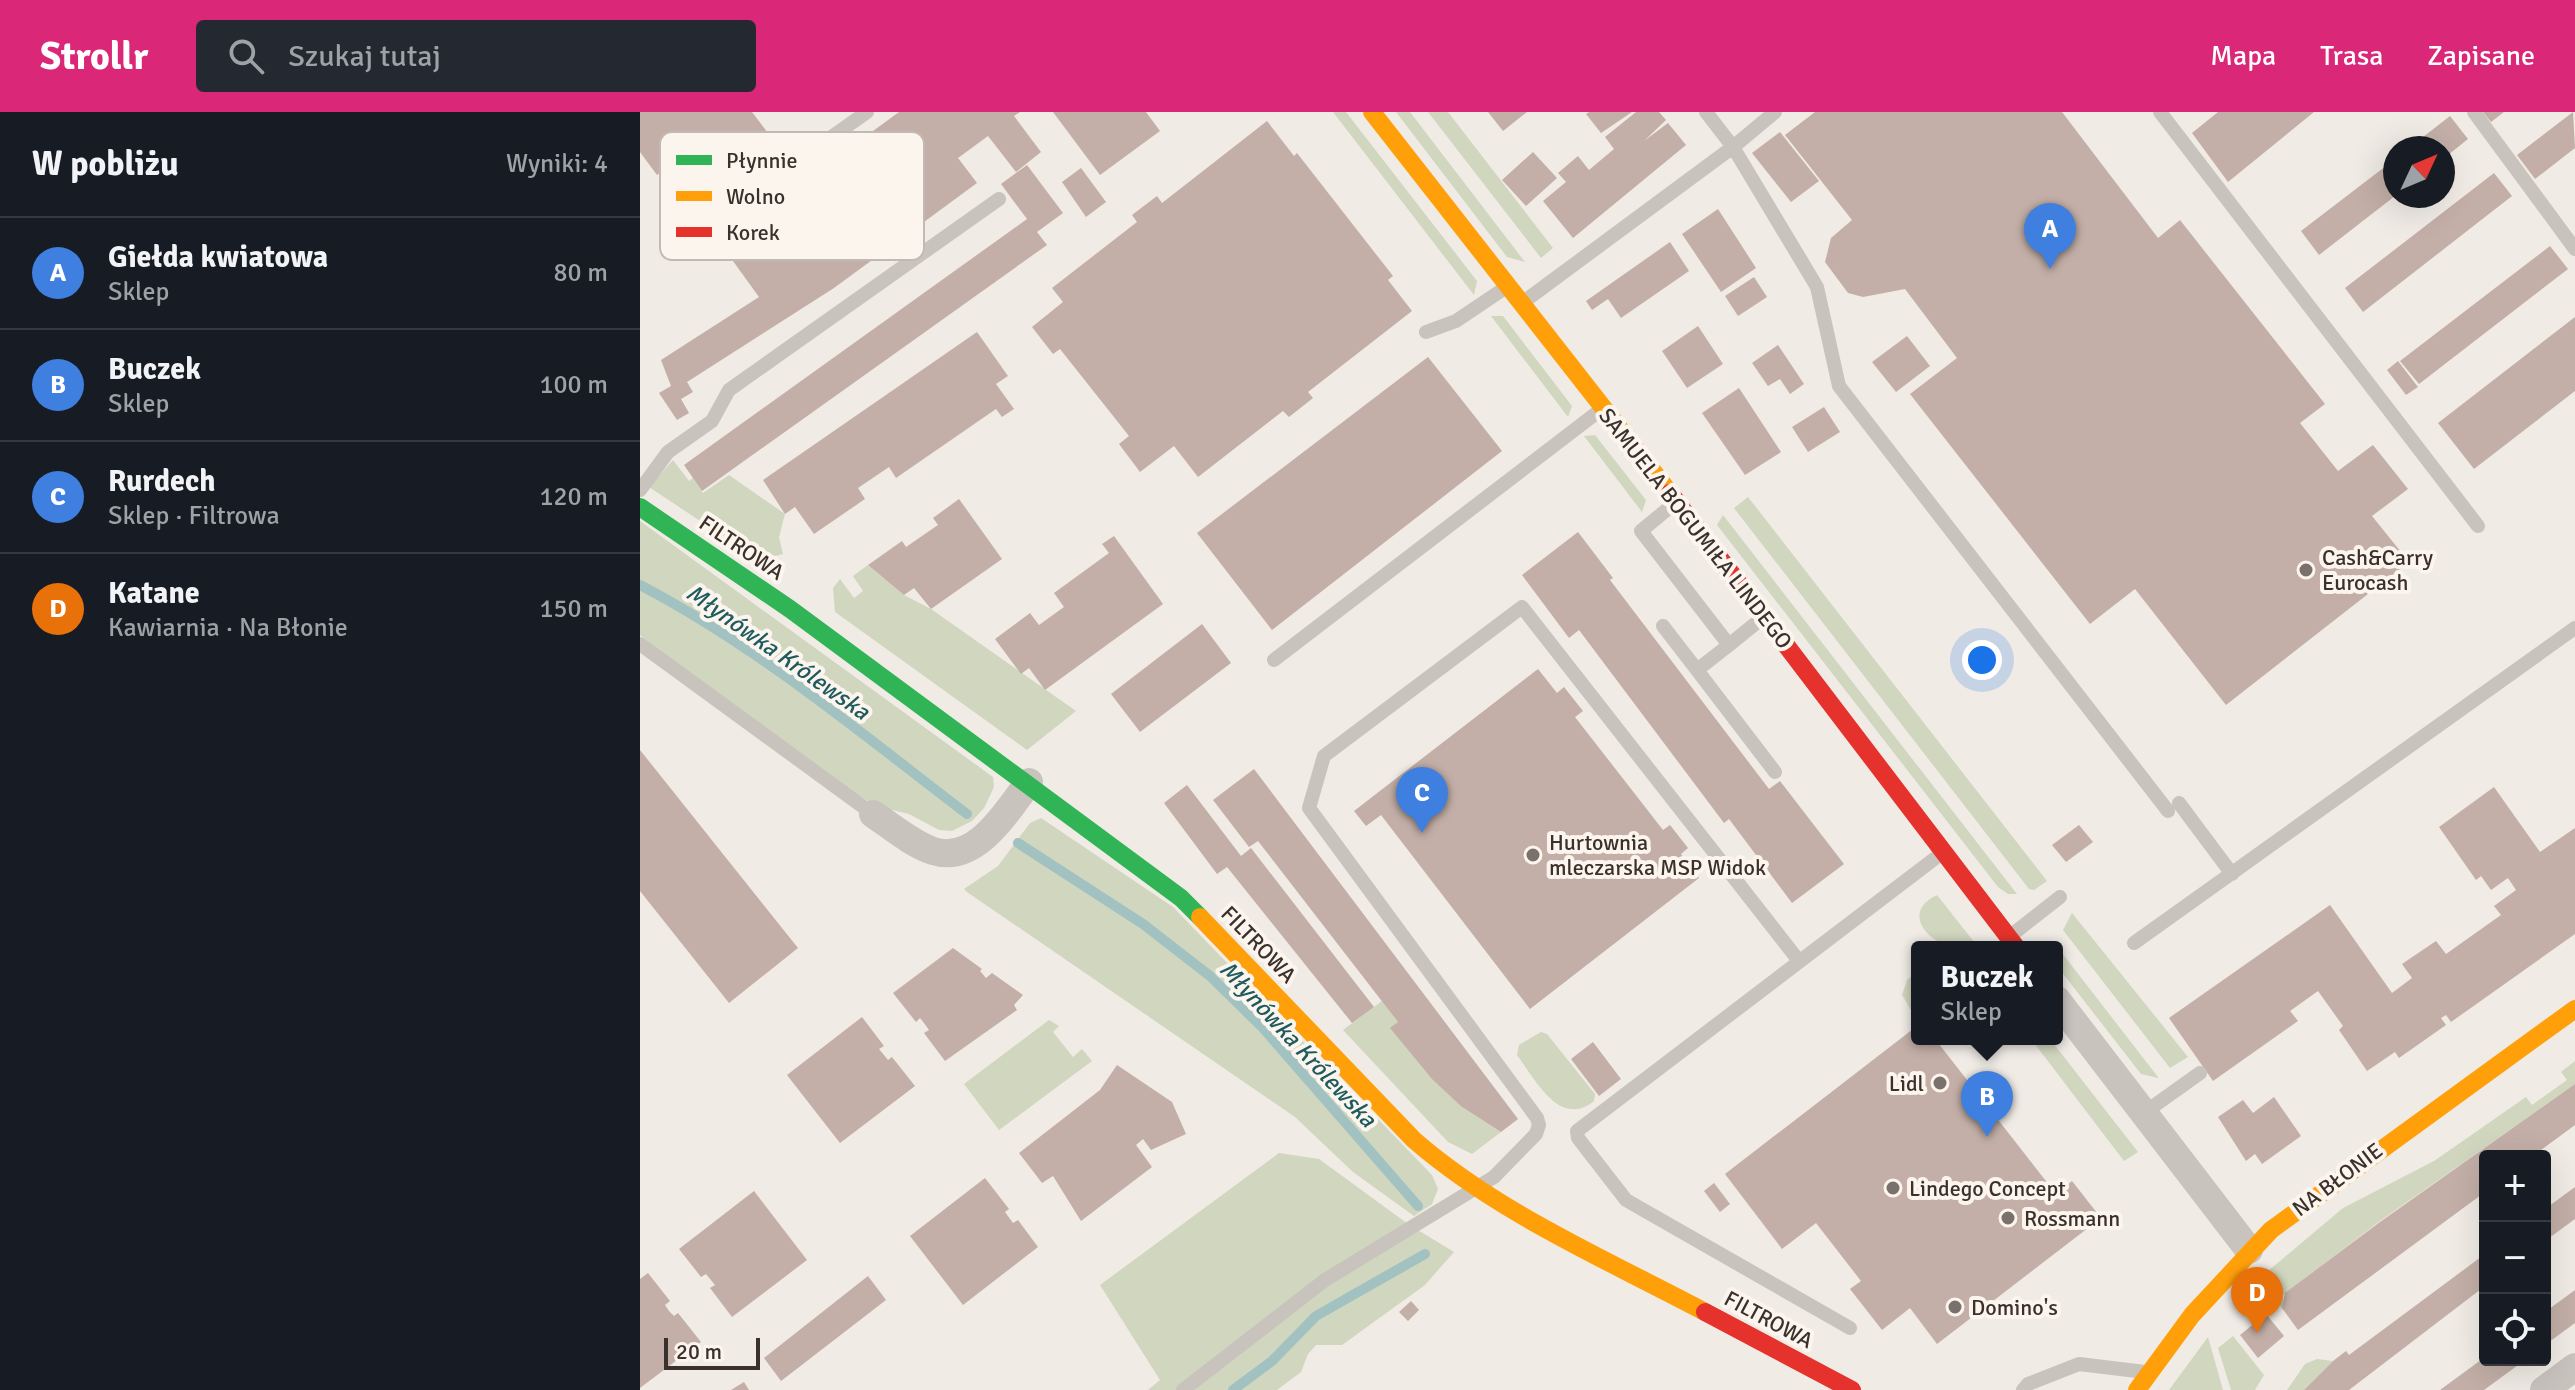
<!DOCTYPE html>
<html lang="pl">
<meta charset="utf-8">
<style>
:root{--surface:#171b24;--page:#242831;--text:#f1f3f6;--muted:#9ea1a6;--line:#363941;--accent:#db2777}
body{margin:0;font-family:Signika,sans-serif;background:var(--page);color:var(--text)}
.controls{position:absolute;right:24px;bottom:24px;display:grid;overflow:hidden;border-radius:8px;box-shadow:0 8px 32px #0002}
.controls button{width:72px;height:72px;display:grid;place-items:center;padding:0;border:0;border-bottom:2px solid var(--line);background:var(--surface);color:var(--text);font:40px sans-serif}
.compass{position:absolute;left:1743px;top:24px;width:72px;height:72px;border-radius:50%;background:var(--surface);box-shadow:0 8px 32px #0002;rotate:46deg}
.scale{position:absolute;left:24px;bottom:20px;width:96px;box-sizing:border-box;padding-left:8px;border:4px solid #3b302b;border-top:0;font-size:22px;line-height:28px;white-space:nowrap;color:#3b302b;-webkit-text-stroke:6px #fbf5ee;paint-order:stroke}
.you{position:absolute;left:1342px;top:548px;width:28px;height:28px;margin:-20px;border:6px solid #fff;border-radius:50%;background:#1a73e8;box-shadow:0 0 0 12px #1a73e833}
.badge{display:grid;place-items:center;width:52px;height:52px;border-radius:50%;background:var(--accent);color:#fff;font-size:26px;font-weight:700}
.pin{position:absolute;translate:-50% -66px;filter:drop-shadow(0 2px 4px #0008)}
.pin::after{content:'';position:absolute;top:42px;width:28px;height:24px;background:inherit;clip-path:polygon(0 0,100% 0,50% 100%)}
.popup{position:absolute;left:1271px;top:829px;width:152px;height:104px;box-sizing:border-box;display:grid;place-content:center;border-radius:8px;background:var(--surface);filter:drop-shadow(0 2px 6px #0005);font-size:26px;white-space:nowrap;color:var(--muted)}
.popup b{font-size:30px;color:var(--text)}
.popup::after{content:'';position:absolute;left:50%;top:100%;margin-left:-16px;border:16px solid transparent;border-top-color:var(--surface)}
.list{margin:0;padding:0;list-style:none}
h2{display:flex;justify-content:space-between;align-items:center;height:104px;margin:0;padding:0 32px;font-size:34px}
h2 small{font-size:26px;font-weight:400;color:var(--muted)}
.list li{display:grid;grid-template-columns:52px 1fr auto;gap:24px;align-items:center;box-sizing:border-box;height:112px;padding:0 32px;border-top:2px solid var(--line)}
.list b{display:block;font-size:30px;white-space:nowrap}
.list p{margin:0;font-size:26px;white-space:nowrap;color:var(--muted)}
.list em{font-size:26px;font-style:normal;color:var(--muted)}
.icon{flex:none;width:44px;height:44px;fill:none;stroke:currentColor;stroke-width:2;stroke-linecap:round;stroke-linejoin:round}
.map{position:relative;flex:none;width:1935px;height:1278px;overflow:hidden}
header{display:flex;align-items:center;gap:48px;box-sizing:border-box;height:112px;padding:0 40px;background:var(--accent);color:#fff}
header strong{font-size:38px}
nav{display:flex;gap:44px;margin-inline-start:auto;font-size:28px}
.search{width:560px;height:72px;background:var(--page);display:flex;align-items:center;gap:20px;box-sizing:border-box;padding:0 28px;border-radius:8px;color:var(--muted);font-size:30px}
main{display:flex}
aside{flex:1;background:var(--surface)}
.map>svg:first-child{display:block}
.green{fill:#d1d6bf}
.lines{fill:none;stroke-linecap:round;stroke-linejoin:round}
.stream{stroke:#a1c2c1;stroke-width:10}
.building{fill:#c3afa7}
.lane{stroke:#c9c3be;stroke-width:14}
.street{stroke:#c9c3be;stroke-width:28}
.fast{stroke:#30b455;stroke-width:18}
.slow{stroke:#ff9f0a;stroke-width:18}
.jam{stroke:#e5322d;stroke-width:18}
.poi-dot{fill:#7a716c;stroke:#fbf5ee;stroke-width:3}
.labels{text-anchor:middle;stroke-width:8;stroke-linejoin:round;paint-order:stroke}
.street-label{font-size:22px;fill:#3b302b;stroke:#fbf5ee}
.poi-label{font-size:22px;fill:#3b302b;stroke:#fbf5ee;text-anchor:start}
.water-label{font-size:24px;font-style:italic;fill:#1f5a5e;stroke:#fbf5ee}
.key{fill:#fbf5ee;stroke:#c1bab4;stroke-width:2}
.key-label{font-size:22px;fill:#3b302b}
</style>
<header>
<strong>Strollr</strong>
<div class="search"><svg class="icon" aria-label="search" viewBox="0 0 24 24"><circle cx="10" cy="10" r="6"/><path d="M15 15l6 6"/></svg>Szukaj tutaj</div>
<nav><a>Mapa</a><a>Trasa</a><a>Zapisane</a></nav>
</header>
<main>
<aside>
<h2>W pobliżu<small>Wyniki: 4</small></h2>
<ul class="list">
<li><span class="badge" style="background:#3f7fe0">A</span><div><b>Giełda kwiatowa</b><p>Sklep</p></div><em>80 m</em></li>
<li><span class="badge" style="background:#3f7fe0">B</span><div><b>Buczek</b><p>Sklep</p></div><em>100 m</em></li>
<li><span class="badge" style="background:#3f7fe0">C</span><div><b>Rurdech</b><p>Sklep · Filtrowa</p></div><em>120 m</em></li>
<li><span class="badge" style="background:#e8710a">D</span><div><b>Katane</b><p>Kawiarnia · Na Błonie</p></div><em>150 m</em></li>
</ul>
</aside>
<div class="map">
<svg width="1935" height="1278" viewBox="0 0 1935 1278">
<rect width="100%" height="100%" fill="#f0ebe5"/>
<!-- green -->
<path class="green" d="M693,0H706L837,169L834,183Z
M756,0H770L885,150L867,145Z
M788,0H808L913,136L901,146Z
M851,204H863L932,294L928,305Z
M955,323L1006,388L1002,400L944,324Z
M33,348L49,369L53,366L63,381L89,363L145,402L139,425L143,442L119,448L9,375Z
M1108,385L1407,769L1394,778L1389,777L1094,396Z
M1083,403L1377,782H1368L1358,775L1077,413Z
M0,409L353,665L354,675L344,696L332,709L312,719L299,718L269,702L236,694L180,658L0,523Z
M228,453L264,483L291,497L436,599L387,638L195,500L193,476L200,467L214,486L223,479L213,464Z
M401,706L533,795L792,1063L798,1077L792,1092L774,1104L713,1060L655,1005L327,780L324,777L358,754L390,711Z
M1297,783L1338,835C1330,835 1319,837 1312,835C1284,828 1263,799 1297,783Z
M1432,801L1548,945L1530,956L1423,818Z
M1418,836L1518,965V966L1501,962L1417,854Z
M1277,860V903L1275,905L1262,883L1267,868Z
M742,889L822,995L861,1020L832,1042L808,1030L703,918Z
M409,908L419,914L413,920L433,945L442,937L452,949L359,1018L324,972Z
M901,920L907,922L955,982L954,989C920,1017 895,967 877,943L879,933Z
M1391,927H1410L1498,1040L1484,1049Z
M1935,949V972L1740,1109L1643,1183V1198L1621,1165L1703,1096L1794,1049L1886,985L1892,993L1927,968L1921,960Z
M639,1041L679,1047L768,1112L814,1140L785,1173L702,1233H676L668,1242L661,1260L637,1278H508L520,1268L460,1173Z
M1593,1224L1624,1263L1615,1278H1591L1578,1236Z
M1568,1225L1583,1278H1529Z
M1677,1247L1693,1249L1664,1278H1647L1665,1252Z"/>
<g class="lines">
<!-- stream -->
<path class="stream" d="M0,473C117,534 222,622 327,702
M378,731L503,812L570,864L623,916L778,1094
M593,1278L632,1249L676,1204L785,1142"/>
</g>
<!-- building -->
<path class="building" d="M0,0H112L131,25L80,62L58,33L17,63L0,40Z
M259,0H380L374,4L401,40L376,60L348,24L318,46L337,71L194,176L47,270L53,280L41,287L49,301L37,308L19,281L31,274L21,248L119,185L80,131Z
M413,0H506L520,19L460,63Z
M848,0H887L863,19Z
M949,0H992L961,21L946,2Z
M996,0H1019L1026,8L1004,29L1028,11L1046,33L933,126L903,89L926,70L918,61L938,44L949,58L974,37L965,25Z
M1175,0H1422L1518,126L1540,108L1685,292L1660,311L1698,359L1733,333L1768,377L1732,404L1769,450L1586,593L1495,477L1450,512L1270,282L1317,246L1265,177L1223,185L1208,181L1185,150L1191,126L1212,108L1145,23Z
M1578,0H1674L1588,70L1552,21Z
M1843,0H1864L1851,10Z
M1933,0L1935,36L1895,67L1877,43Z
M1810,4L1828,27L1803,47V36H1769Z
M627,9L654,44L657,41L753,164L748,168L772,199L668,280L673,286L649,305L643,299L558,365L534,334L500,360L479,332L489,324L420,237L413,242L392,215L423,190L412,176L497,110L492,103L517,84L522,91Z
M1140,20L1179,69L1151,90L1112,41Z
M893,40L917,66L886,94L862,68Z
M1755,47V84L1679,143L1661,119Z
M387,53L423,101L397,120L407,133L62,379L44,353L387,107L361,72Z
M441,56L466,90L446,105L422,70Z
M1854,61L1872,84L1723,200L1705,176Z
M1078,97L1116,156L1081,180L1042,122Z
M1030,130L1049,159L981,206L968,187L952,198L946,189Z
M1910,134L1928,157L1779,272L1760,249Z
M1114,165L1127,185L1098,204L1085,184Z
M1935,205V279L1834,357L1798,311Z
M1058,214L1083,252L1047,276L1022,239Z
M337,220L368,264L356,272L374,297L362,305L356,297L256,366L249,355L218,376L225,387L174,422L155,395L145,402L123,368Z
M1267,224L1290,254L1256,280L1232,250Z
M1138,233L1164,272L1150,282L1140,267L1128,274L1112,251Z
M788,245L862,339L632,518L557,421Z
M1758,249L1778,275L1766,283L1747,258Z
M1099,276L1141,340L1105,363L1062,301Z
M1184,295L1200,320L1168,340L1152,315Z
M319,387L362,447L291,497L274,476L264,483L228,453L262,429L266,435L298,413L293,406Z
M938,420L973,466L970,468L1129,677L1140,669L1204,752L1152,791L1089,707L1084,711L939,518L929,526L882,463Z
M474,424L523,492L405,578L389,556L381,562L355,527L390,501L399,513L424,495L414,481L469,441L462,432Z
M562,512L591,551L500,620L471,582Z
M898,557L917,581L924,575L943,599L935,605L1023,718L1030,713L1048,736L1041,742L1059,766L890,897L741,703L726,714L714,699Z
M0,638L158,836L89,891L0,779Z
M614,657L878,1007L861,1020L822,995L792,967L750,916L758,910L618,729L609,735L573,688Z
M547,673L601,744L611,736L734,895L712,911L587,755L577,762L524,691Z
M1854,675L1900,740L1935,716V822L1811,910L1806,903L1801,906L1806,913L1759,946L1755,940L1727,959L1699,918L1703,914L1678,879L1650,899L1658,909L1573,969L1529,906L1690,793L1752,881L1772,866L1762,852L1796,829L1806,842L1861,803L1854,794L1876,778L1868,766L1851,778L1841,764L1836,768L1799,715Z
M1439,713L1453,730L1426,750L1412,733Z
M313,836L342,857L340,859L346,866L352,861L383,883L374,893L377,898L305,949L284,921L289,918L284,911L280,906L276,910L253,881Z
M222,905L244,934L239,937L248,948L252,945L275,974L200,1031L147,963Z
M1277,914V927H1295L1416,1082L1432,1069L1461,1106L1297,1232L1270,1196L1242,1218L1210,1177L1221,1169L1176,1111L1142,1137L1085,1062Z
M953,930L981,967L959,984L931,947Z
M477,953L532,990L546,1022L511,1038L503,1027L496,1033L512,1055L441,1109L413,1064L402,1071L379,1041L460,978Z
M1935,972V1013L1893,1044H1845V1080L1658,1218L1642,1196L1645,1181L1740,1110Z
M1634,985L1661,1024L1622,1052L1615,1042L1606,1049L1578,1005L1603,988L1613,1001Z
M345,1066L369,1097L365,1100L373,1111L378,1108L398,1135L323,1193L270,1124Z
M1074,1071L1090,1092L1080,1100L1064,1079Z
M1935,1075V1107L1905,1129V1097Z
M114,1079L167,1148L92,1205L70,1176L75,1173L66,1162L61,1165L39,1137Z
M1845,1142V1174L1709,1278H1664L1693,1249L1706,1239L1709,1243Z
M8,1161L30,1189L25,1193L29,1199L34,1204L38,1201L61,1230L0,1276V1167Z
M228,1164L246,1188L141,1269L124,1246Z
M1935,1178V1211L1905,1233V1200Z
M771,1189L779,1198L768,1209L759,1200Z
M1626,1202L1644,1224L1618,1246L1600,1223Z
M1845,1245V1248H1885L1844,1278H1800Z
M104,1270L109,1278H91Z"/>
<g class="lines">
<!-- lane -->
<path class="lane" d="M1066,0L1093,35L1135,0
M1520,0L1838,414
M1834,0L1935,137
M68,112L227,0
M882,191L1093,35L1177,175L1199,274L1528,699
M786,220L816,209L865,176
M0,378L28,340L72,309L89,278L359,87
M1036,390L1001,419L1089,533L1121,507
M1023,514L1057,558
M0,532L233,702
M1089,533L1057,558L1135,660
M634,548L963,296
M1539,691L1592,762
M1369,825L1420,785
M1494,831L1935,516
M1504,1001L1560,961
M1210,1216L986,1088L938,1026L937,1019L1302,741
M543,1278L685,1168L854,1065L896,1022L899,1013L897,1006L669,696L684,644L882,495L1159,849
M1383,1278L1388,1272L1439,1252L1505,1260"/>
<!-- street -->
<path class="street" d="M233,702C251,714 272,732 293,739C336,753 367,699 389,670
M1417,888L1609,1138
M1904,1278L1935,1255"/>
<!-- fast -->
<path class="fast" d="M0,395L150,497L541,786L560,805"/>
<!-- slow -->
<path class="slow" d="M732,0L1030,381
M560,805L774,1028C858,1101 967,1148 1065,1200
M1497,1278L1552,1203L1631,1118L1935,897"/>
<!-- jam -->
<path class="jam" d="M1030,381L1376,835
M1065,1200L1212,1278"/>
</g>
<!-- markers -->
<g class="poi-dot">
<circle cx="1666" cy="458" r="8"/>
<circle cx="893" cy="743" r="8"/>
<circle cx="1300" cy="971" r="8"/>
<circle cx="1253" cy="1076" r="8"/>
<circle cx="1368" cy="1106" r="8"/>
<circle cx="1315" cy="1195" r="8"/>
</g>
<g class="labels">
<!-- street labels -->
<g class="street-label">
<text transform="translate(1056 416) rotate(52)" y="8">SAMUELA BOGUMIŁA LINDEGO</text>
<text transform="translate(102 435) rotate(34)" y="8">FILTROWA</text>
<text transform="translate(619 832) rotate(46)" y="8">FILTROWA</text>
<text transform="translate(1697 1067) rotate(-37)" y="8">NA BŁONIE</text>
<text transform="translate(1129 1207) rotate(28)" y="8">FILTROWA</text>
</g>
<!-- poi labels -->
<g class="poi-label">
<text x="1682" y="453">Cash&amp;Carry<tspan x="1682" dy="25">Eurocash</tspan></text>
<text x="909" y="738">Hurtownia<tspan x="909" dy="25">mleczarska MSP Widok</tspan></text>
<text x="1284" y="979" text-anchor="end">Lidl</text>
<text x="1269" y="1084">Lindego Concept</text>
<text x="1384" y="1114">Rossmann</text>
<text x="1331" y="1203">Domino's</text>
</g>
<!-- water labels -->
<g class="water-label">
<text transform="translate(138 540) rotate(35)" y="8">Młynówka Królewska</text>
<text transform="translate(658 932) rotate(47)" y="8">Młynówka Królewska</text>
</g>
</g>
<!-- legend -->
<rect x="20" y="20" width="264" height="128" rx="12" class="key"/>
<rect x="36" y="43" width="36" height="10" fill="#30b455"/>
<rect x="36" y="79" width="36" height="10" fill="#ff9f0a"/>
<rect x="36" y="115" width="36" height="10" fill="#e5322d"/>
<g class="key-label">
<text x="86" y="56">Płynnie</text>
<text x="86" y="92">Wolno</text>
<text x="86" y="128">Korek</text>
</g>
</svg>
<div class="controls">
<button>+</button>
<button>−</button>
<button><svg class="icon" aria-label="locate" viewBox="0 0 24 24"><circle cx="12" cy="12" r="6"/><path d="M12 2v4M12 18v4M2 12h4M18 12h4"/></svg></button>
</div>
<svg class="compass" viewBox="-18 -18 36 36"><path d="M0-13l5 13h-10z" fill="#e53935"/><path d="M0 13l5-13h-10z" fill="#9ea1a6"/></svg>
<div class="scale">20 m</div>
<div class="you"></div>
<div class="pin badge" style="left:1410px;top:157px;background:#3f7fe0">A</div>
<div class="pin badge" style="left:1347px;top:1025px;background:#3f7fe0">B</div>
<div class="popup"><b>Buczek</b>Sklep</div>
<div class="pin badge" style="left:782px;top:721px;background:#3f7fe0">C</div>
<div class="pin badge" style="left:1617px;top:1221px;background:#e8710a">D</div>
</div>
</main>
